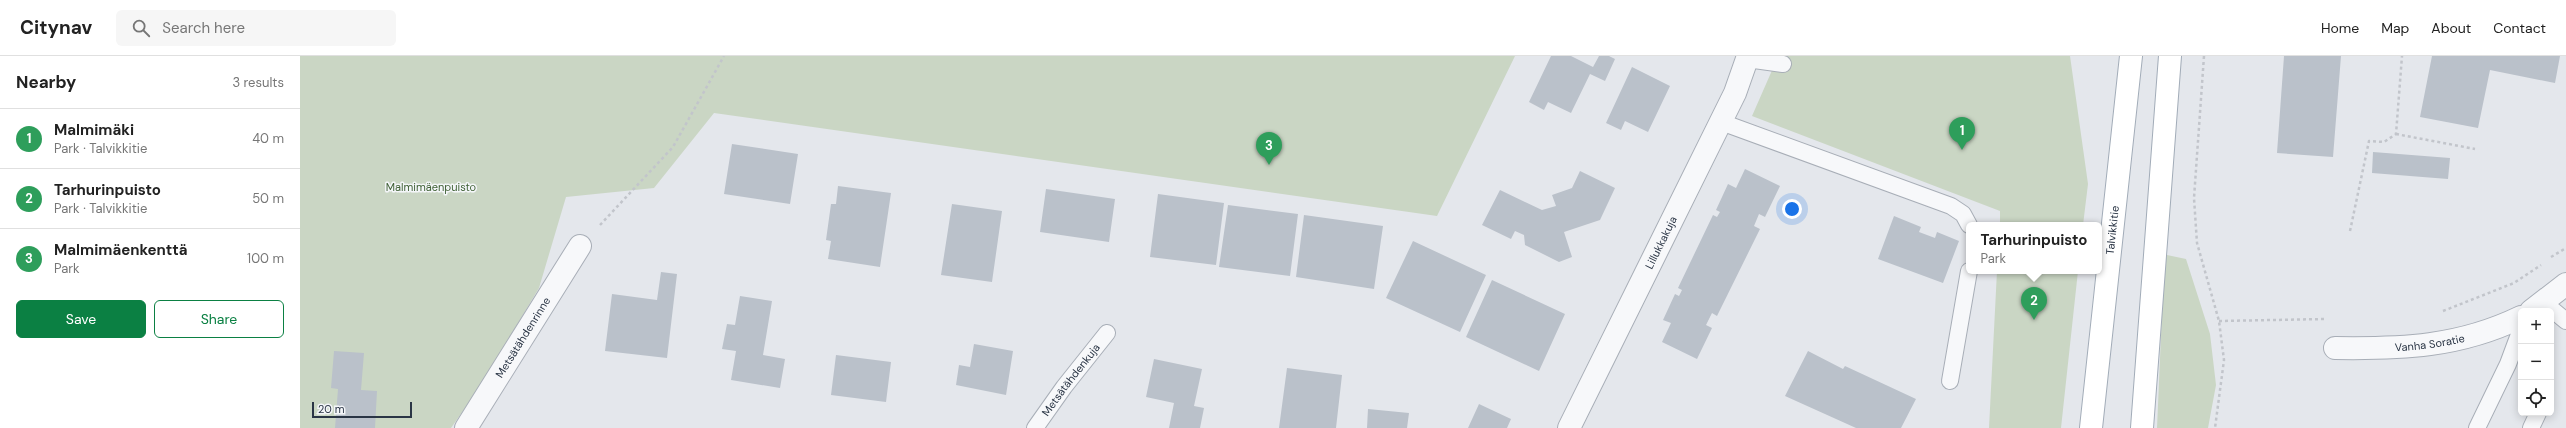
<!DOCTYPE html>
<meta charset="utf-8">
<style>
:root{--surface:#fff;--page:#f6f6f6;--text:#222;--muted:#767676;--line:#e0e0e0;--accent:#0b8043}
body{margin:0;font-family:"DM Sans",sans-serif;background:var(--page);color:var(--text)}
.controls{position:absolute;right:12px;bottom:12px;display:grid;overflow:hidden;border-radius:6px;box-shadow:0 2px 10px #0003}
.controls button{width:36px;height:36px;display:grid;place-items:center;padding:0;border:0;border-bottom:1px solid var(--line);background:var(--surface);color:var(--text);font:20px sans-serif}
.scale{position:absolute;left:12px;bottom:10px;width:100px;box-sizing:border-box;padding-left:4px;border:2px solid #2a3545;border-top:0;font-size:11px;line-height:14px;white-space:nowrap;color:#2a3545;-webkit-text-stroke:3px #f4f6f9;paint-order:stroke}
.you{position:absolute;left:1492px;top:153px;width:14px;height:14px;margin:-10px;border:3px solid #fff;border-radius:50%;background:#1a73e8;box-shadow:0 0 0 6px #1a73e833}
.badge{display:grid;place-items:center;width:26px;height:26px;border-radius:50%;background:var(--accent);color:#fff;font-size:13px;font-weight:700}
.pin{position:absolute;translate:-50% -33px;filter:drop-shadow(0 1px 2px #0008)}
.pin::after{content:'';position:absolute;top:21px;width:14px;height:12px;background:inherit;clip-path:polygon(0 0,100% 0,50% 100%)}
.popup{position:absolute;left:1666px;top:166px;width:136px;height:52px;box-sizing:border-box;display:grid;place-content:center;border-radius:6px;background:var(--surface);filter:drop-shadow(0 1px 3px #0005);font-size:13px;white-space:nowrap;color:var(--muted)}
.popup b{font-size:15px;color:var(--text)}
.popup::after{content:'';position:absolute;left:50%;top:100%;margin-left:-8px;border:8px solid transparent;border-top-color:var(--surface)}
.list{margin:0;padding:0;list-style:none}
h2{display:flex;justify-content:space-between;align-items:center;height:52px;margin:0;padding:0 16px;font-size:17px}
h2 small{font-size:13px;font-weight:400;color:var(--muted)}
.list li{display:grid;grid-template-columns:26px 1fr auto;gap:12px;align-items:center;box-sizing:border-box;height:60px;padding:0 16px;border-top:1px solid var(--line)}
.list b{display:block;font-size:15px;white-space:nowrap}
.list p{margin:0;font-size:13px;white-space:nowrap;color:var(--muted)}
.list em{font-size:13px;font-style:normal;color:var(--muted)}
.actions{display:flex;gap:8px;padding:12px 16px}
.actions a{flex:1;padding:9px 0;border:1px solid var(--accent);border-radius:6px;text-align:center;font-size:14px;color:var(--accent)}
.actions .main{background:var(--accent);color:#fff}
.icon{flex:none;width:22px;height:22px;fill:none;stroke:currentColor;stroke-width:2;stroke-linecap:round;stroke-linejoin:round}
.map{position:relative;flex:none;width:2266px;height:372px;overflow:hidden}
header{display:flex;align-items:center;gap:24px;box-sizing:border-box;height:56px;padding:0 20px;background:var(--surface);border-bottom:1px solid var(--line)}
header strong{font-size:19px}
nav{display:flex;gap:22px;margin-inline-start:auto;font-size:14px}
.search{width:280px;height:36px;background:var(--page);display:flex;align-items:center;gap:10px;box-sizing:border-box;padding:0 14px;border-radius:6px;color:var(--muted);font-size:15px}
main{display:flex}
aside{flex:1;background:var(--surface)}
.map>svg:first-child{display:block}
.green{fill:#cad6c4}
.building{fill:#bac1ca}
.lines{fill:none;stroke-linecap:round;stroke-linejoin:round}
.service-casing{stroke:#a8aeb7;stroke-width:18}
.minor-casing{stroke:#a8aeb7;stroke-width:24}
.primary-casing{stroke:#a2acb8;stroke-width:24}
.path{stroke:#c2c5cb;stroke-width:2.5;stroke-dasharray:3 3;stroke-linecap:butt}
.service{stroke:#f7f8fa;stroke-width:16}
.minor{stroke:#f7f8fa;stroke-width:22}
.primary{stroke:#fff;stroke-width:22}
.labels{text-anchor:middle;stroke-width:3;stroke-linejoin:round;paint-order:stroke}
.park-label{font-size:11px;fill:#416237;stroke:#f4f6f9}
.street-label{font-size:11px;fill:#2a3545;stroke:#f4f6f9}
</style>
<header>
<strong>Citynav</strong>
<div class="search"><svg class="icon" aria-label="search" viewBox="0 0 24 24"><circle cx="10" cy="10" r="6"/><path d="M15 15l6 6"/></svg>Search here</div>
<nav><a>Home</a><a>Map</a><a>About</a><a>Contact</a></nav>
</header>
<main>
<aside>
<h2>Nearby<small>3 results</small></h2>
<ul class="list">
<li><span class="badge" style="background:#2e9e5b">1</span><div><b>Malmimäki</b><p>Park · Talvikkitie</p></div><em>40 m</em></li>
<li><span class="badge" style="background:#2e9e5b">2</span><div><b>Tarhurinpuisto</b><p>Park · Talvikkitie</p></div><em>50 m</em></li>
<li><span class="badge" style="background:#2e9e5b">3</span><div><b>Malmimäenkenttä</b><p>Park</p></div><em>100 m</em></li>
</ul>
<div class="actions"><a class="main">Save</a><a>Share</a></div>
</aside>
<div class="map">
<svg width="2266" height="372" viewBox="0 0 2266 372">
<rect width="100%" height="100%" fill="#e4e7ec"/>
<!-- green -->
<path class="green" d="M0,0H1215L1137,160L414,57L354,132L266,141L239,232L179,332L151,372H0Z
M1476,0H1770L1788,128L1783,169H1700V155L1452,60L1477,3Z
M1867,199L1886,203L1910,278L1916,329L1908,372H1857L1864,210Z
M1697,215H1778L1761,372H1689Z"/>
<!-- building -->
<path class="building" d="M1251,0H1271L1293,11L1299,0H1309L1315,3L1305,25L1290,18L1271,57L1248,46L1244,54L1229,46Z
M1984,0H2041L2033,101L1977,97Z
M2132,0H2260L2255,27L2190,14L2178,72L2120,61Z
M1332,11L1370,30L1348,76L1325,65L1321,74L1306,67Z
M432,88L498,98L490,148L424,138Z
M2073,96L2150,102L2148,123L2072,117Z
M1445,113L1480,130L1465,161L1459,158L1454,170L1460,173L1417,260L1412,257L1406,269L1412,272L1397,303L1362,286L1371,267L1363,264L1375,238L1379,240L1382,234L1378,232L1413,159L1417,161L1420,156L1416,154L1428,128L1436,132Z
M1280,115L1315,132L1300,164L1264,176L1272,201L1259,206L1225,189L1224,179L1215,175L1211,183L1182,169L1200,134L1242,154L1256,150L1252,139L1272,132Z
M538,130L591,137L580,211L528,203L531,185L526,184L531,148H536Z
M746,133L815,143L809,186L740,176Z
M858,138L924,147L916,209L850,201Z
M652,148L702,155L692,226L641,219Z
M928,149L998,158L990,220L919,211Z
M1004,159L1083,170L1074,233L996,221Z
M1594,160L1621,171L1619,176L1635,182L1637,176L1659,185L1643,227L1578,203Z
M1113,185L1186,219L1160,276L1086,242Z
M361,216L377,218L367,302L305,295L312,238L357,244Z
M1192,224L1265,258L1239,315L1166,281Z
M440,240L472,245L463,299L485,303L480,332L431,324L436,295L422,293L427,268L435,269Z
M674,288L713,295L706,339L656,329L659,309L670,311Z
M34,295L64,297L61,334L77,335L75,372H35L38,333L31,332Z
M1508,295L1543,313L1545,310L1616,343L1601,372H1556L1485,340Z
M536,299L591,306L586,346L531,339Z
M854,303L902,313L894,350L904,352L900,372H869L874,347L846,341Z
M987,312L1042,319L1036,372H979Z
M1179,348L1211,363L1207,372H1168Z
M1068,353L1109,357L1107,372H1067Z"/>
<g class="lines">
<defs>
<g id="service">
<path d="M1447,3L1483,8"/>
<path d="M1421,66L1651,150L1663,158L1669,169"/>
<path d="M2243,246L2266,265"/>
<path d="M1650,325L1669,215"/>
<path id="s1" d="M735,372L764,331L807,277"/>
<path d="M2177,372L2208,308L2221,273"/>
<path d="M2231,372L2238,357"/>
</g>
<g id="minor">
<path d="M2231,255L2266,228"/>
<path id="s2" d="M2035,292C2102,293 2159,291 2221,261"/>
<path id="s3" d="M166,372L280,190"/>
<path id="s4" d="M1269,372L1435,37L1448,0"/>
</g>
<g id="primary">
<path id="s5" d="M1791,372L1831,0"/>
<path d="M1842,372L1870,0"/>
</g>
</defs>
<!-- service casing -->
<use href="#service" class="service-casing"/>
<!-- minor casing -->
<use href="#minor" class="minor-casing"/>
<!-- primary casing -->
<use href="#primary" class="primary-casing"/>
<!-- path -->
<path class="path" d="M1904,0L1894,142L1897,187L1919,265L1924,304L1915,372
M2096,78L2175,93
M300,169L373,91L424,0
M2050,175L2069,85L2084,86L2096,78L2102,0
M2251,201L2266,192
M2143,255L2214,227L2241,209
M1919,265L2026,263"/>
<!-- service -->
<use href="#service" class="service"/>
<!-- minor -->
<use href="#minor" class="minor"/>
<!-- primary -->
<use href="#primary" class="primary"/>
</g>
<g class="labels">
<!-- park labels -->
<g class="park-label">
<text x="131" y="135">Malmimäenpuisto</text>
</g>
<!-- street labels -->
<g class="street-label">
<text dy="4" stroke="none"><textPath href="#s5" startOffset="199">Talvikkitie</textPath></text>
<text dy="4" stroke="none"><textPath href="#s4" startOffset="207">Lillukkakuja</textPath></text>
<text dy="4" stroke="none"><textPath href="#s3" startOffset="107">Metsätähdenrinne</textPath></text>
<text dy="4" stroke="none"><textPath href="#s2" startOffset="95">Vanha Soratie</textPath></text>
<text dy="4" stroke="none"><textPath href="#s1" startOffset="60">Metsätähdenkuja</textPath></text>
</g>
</g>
</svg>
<div class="controls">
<button>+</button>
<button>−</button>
<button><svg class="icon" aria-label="locate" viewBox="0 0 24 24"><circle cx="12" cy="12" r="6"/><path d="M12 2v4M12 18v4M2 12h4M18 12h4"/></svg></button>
</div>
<div class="scale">20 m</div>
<div class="you"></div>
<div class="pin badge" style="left:1662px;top:94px;background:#2e9e5b">1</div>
<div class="pin badge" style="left:1734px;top:264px;background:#2e9e5b">2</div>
<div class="popup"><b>Tarhurinpuisto</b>Park</div>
<div class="pin badge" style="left:969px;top:109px;background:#2e9e5b">3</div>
</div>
</main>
